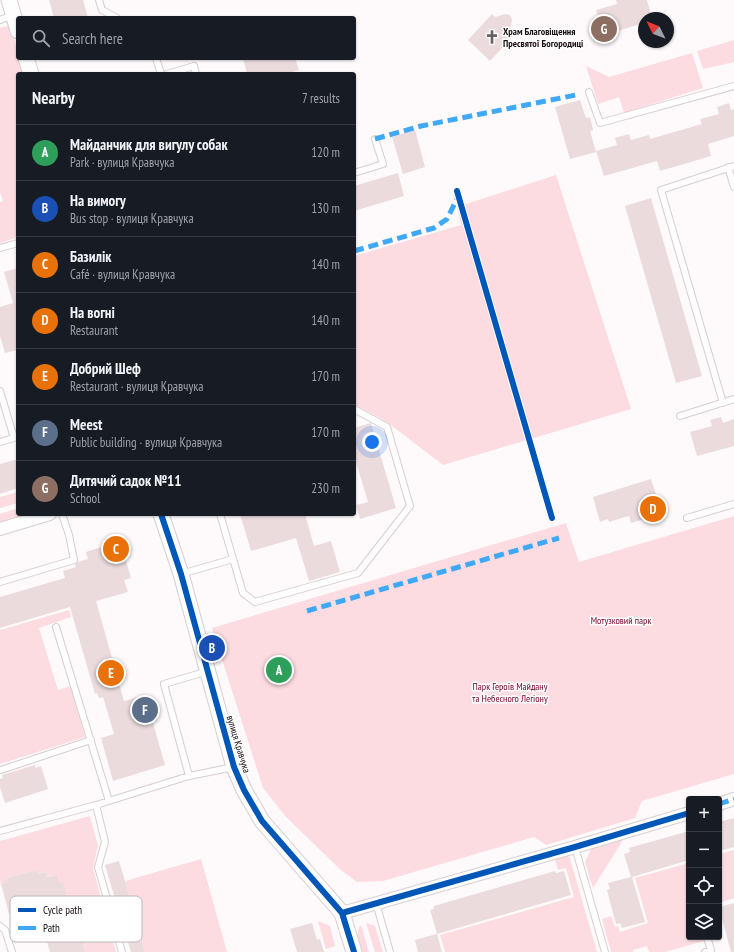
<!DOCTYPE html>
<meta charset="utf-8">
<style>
:root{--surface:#171b24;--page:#20242c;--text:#f1f3f6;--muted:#9ea1a6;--line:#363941;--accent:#7c3aed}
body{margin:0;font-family:"PT Sans Narrow",sans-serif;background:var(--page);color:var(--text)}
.controls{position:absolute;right:12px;bottom:12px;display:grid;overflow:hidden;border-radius:4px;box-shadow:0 1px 3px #0004}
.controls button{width:36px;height:36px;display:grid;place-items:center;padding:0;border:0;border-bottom:1px solid var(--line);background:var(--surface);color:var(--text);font:20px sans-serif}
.compass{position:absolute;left:638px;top:12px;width:36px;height:36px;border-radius:50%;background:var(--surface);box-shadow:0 1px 3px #0004;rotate:312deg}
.you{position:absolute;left:372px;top:442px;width:14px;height:14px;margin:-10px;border:3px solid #fff;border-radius:50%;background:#1a73e8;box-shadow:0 0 0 6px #1a73e833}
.badge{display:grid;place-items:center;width:26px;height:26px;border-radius:50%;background:var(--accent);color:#fff;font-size:13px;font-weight:700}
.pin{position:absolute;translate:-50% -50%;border:2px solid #fff;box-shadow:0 1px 4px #0006}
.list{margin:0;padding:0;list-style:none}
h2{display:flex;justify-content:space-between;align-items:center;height:52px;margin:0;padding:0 16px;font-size:17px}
h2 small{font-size:13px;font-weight:400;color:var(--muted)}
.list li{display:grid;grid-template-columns:26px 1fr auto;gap:12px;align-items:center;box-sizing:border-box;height:56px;padding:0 16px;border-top:1px solid var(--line)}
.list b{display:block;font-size:15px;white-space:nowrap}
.list p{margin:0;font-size:13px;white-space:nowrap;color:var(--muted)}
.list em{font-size:13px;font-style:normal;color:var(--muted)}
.icon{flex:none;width:22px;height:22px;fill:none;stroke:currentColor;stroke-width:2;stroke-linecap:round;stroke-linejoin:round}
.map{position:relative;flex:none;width:734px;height:952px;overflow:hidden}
.search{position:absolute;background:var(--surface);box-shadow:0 1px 3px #0004;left:16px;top:16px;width:340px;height:44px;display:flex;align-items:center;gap:10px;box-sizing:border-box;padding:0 14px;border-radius:4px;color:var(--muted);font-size:15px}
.panel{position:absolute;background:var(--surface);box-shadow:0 1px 3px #0004;left:16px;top:72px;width:340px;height:444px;border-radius:4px}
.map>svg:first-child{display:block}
.green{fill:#fddce1}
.building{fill:#ebdbdd}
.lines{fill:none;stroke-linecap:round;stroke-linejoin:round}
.service-casing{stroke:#d6cecf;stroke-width:8}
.minor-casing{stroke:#d6cecf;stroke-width:14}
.tertiary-casing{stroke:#d6cecf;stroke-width:17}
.service{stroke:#fffefe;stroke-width:6}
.minor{stroke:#fffefe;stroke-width:12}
.tertiary{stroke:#fffefe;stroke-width:15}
.quiet{stroke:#3fa9f5;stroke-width:5;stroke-dasharray:10 5;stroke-linecap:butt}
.cycleway-casing{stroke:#fff;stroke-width:8}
.cycleway{stroke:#0057b8;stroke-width:6}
.labels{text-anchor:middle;stroke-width:3;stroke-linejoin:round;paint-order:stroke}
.poi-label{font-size:10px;font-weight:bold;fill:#180e10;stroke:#fff;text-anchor:start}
.park-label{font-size:10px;fill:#700029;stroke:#fff}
.street-label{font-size:10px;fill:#180e10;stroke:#fff}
.key{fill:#fff;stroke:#bab7b7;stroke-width:1}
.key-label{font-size:11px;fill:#180e10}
</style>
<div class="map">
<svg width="734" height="952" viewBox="0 0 734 952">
<rect width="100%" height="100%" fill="#fef9fa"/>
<!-- green -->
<path class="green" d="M10,25L24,74H18V237L0,243V202L3,201L0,192V28Z
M734,40V62L703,69L697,51Z
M692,53L703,88L624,113L619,97L598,104L586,66L609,77Z
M556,175L631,409L443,465L387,422L354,404V256L461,225L457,207Z
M18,492V503L0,508V497Z
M18,508V514H29L0,522V514Z
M734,516V774L642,801L635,818L546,845L534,837L383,881L357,882L342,871L286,817L263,788L212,628L566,523L579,562Z
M69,610L71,617L39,628L58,690L70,686L85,737L0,764V630Z
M90,816L98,846L93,868L116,952H85L75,915L72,916L57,875L47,877L46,872L38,874L37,870L6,878L7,882L1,884L0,880V841Z
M623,840L593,888L585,862L591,849Z
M734,850V898L719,903V854Z
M569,855L597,952H445L440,935L574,897L566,868L558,870L555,859Z
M201,859L227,952H145L125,881Z
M689,863V937H703L704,941L665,952H649L647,946L633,950V952H611L602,919L611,916L615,927L618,926L620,932L648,923L635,878Z
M318,921L330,926L335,946L326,949Z
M366,923L375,926L383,952H375Z
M361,925L369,952H362C360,943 354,932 361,925Z"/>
<!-- building -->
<path class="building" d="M49,0H83L88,18H54Z
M616,0H647L652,18H644V23L604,35L596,10L617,4Z
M492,14L495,17L505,14L510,15L512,20L510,30L515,34L490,61L468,40Z
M243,58H295L299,70L284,74H247Z
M580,100L586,118L590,117L593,130L590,131L596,152L570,159L555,107Z
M729,103L731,110L734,109V136L708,144L711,156L660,171L657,161L604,176L596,151L617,145L615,138L629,134L631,140L649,135L650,139L702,124L700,119L719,114L717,107Z
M415,130L425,167L403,174L392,137Z
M398,173L404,196L354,211V186Z
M651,198L702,376L676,383L625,206Z
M18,268V350L5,353L0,336V307L13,303L4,272Z
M721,417L723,423L734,419V446L697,456L690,432L712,426L710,420Z
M371,423L396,508L360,519L356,505L368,502L356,462H354V428Z
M18,459V488L0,494V464Z
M651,479L659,504L652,506L655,516L631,523L629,516L609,522L608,519L600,522L593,497Z
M240,514H305L314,546L331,541L340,572L309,581L296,538L251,551Z
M108,545L124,554L131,578L124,580L128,592L96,601L124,701L145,695L165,765L113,781L101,738L114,734L103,697L99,698L97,693L95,694L70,607L0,628V597L65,578L63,571L76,567L75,564L78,562L88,559L86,552Z
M35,765V768L41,766L48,789L5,803L0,787V779L3,778L2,775Z
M734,818V847L719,851V822Z
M689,831V860L632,877L645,922L622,928L620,923L616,924L607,890L610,889L608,883L631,877L624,854L630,852L629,848Z
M119,861L125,881L145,952H131L105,865Z
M37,870L38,874L46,872L47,877L57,875L60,883L63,882L72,916L75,915L85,952H50L37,906L9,914L1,884L7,882L6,878Z
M555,871L556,873L564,871L571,895L437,934L430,910L434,909V906Z
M734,903V952H731L719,907Z
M312,923L317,940L320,939L324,952H297L290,929Z
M437,934L442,952H418L415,940Z"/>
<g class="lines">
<defs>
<path id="service" d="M99,0L102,10L117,18
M0,20L13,15
M156,58L161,74
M167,74L194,66L196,74
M589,92L600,123L734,86
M728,167L734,187
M354,173L383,164L375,139
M0,248L18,243
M0,391L14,438L0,442
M723,403L661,190L734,166
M680,416L734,399
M220,514L243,593L255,602L358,573L410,506L387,427L354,409
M687,518L734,504
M181,574L233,559
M0,582L74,560L69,535L62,514
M56,627L109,801
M1,770L91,740
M189,776L164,684L208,671
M96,805L105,842L98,867L122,952
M0,831L96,805L189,776L234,767
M575,847L605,952
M376,903L390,952
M0,926L5,930L12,952
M705,952L711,950L707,937"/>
<path id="minor" d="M0,529L50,514
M719,804L734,799
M342,913L575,847L689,813"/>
<path id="tertiary" d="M9,0L18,31
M26,58L31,74
M161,514L181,574L234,767L244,790L262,821L342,913L354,952"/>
</defs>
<!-- service casing -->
<use href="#service" class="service-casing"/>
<!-- minor casing -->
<use href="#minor" class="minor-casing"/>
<!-- tertiary casing -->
<use href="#tertiary" class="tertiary-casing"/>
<!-- service -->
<use href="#service" class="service"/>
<!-- minor -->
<use href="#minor" class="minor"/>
<!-- tertiary -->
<use href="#tertiary" class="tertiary"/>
<!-- quiet -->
<path class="quiet" d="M375,139L421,126L576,95
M354,251L434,228L447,219L458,197
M307,611L559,538
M719,804L734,799"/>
<defs>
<path id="cycleway" d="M457,191L552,518
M161,514L181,574L234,767L244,790L262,821L342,913L354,952
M342,913L575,847L689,813"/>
</defs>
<!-- cycleway casing -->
<use href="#cycleway" class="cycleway-casing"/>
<!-- cycleway -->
<use href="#cycleway" class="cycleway"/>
</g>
<!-- icons -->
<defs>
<symbol id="church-bare" viewBox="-9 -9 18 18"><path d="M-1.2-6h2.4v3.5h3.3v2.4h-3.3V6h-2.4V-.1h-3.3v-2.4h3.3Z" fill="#686062" stroke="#fff" stroke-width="2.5" paint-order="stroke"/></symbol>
</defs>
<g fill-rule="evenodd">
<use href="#church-bare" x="482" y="27" width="20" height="20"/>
</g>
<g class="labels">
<!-- poi labels -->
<g class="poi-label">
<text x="503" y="35">Храм Благовіщення<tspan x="503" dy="12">Пресвятої Богородиці</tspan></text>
</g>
<!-- park labels -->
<g class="park-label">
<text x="621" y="624">Мотузковий парк</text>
<text x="510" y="690">Парк Героїв Майдану<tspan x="510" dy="12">та Небесного Легіону</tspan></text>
</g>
<!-- street labels -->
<g class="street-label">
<text transform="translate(239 744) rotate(73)" y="4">вулиця Кравчука</text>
</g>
</g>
<!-- legend -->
<rect x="10" y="896" width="132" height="46" rx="6" class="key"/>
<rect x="18" y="908" width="18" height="4" fill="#0057b8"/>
<rect x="18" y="926" width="18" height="4" fill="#3fa9f5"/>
<g class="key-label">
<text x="43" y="914">Cycle path</text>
<text x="43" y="932">Path</text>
</g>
</svg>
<div class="controls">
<button>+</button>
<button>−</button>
<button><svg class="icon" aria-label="locate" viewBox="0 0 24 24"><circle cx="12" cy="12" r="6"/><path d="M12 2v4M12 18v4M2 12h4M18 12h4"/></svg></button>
<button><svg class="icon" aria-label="layers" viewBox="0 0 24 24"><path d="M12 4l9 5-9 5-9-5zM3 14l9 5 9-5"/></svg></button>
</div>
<svg class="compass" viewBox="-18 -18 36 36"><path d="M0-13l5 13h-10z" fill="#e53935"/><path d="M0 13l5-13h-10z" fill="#9ea1a6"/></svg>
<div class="you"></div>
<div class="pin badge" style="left:279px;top:670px;background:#2e9e5b">A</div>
<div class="pin badge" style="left:212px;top:648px;background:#1a4fb4">B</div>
<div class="pin badge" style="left:116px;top:549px;background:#e8710a">C</div>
<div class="pin badge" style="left:653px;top:509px;background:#e8710a">D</div>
<div class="pin badge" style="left:111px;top:673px;background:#e8710a">E</div>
<div class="pin badge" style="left:145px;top:710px;background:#5c6f8a">F</div>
<div class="pin badge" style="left:604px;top:29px;background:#8d6e63">G</div>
<div class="search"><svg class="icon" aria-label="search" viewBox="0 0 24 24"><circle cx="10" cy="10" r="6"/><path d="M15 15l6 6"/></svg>Search here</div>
<section class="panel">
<h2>Nearby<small>7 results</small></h2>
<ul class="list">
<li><span class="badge" style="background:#2e9e5b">A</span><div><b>Майданчик для вигулу собак</b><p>Park · вулиця Кравчука</p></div><em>120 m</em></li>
<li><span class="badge" style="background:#1a4fb4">B</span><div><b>На вимогу</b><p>Bus stop · вулиця Кравчука</p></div><em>130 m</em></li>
<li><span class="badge" style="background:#e8710a">C</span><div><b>Базилік</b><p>Café · вулиця Кравчука</p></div><em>140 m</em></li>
<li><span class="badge" style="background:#e8710a">D</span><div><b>На вогні</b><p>Restaurant</p></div><em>140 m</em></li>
<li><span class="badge" style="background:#e8710a">E</span><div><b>Добрий Шеф</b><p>Restaurant · вулиця Кравчука</p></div><em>170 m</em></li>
<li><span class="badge" style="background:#5c6f8a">F</span><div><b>Meest</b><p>Public building · вулиця Кравчука</p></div><em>170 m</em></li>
<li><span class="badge" style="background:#8d6e63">G</span><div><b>Дитячий садок №11</b><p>School</p></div><em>230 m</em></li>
</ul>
</section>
</div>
